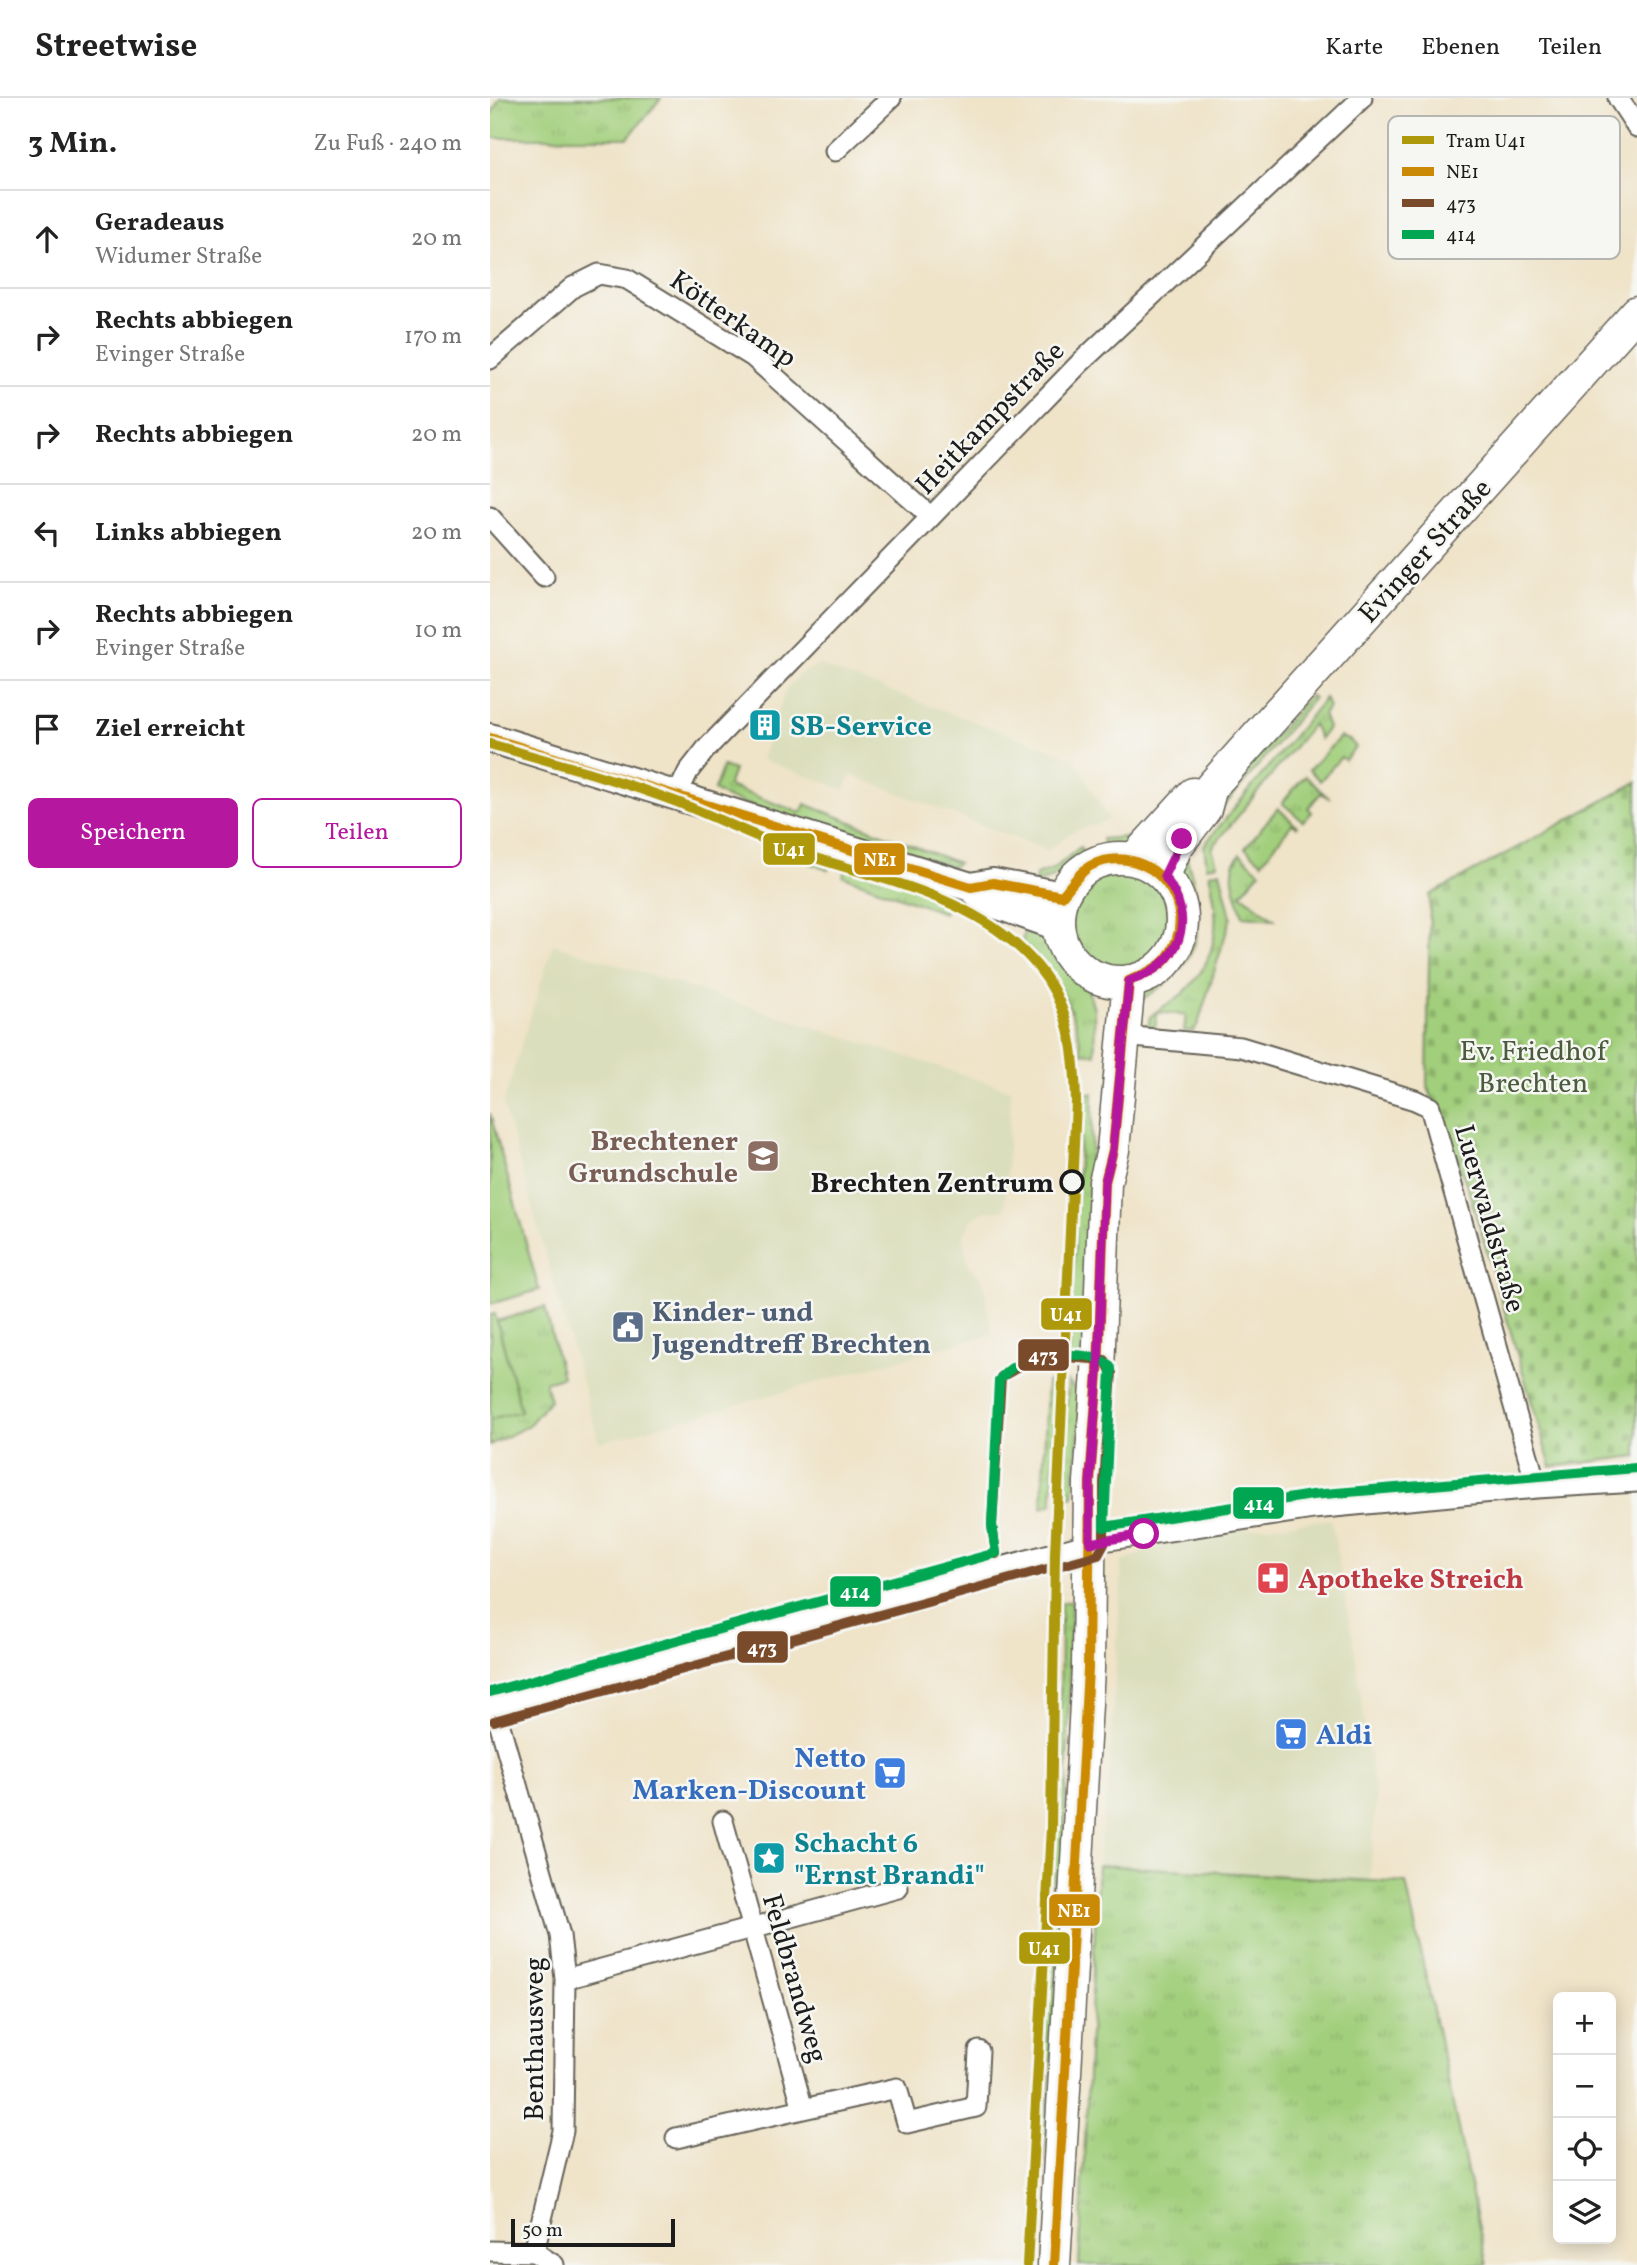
<!DOCTYPE html>
<html lang="de">
<meta charset="utf-8">
<style>
:root{--surface:#fff;--page:#f2f2f2;--text:#222;--muted:#767676;--line:#e0e0e0;--accent:#b5179e}
body{margin:0;font-family:Vollkorn,serif;background:var(--page);color:var(--text)}
.controls{position:absolute;right:21px;bottom:21px;display:grid;overflow:hidden;border-radius:10px;box-shadow:0 4px 18px #0003}
.controls button{width:63px;height:63px;display:grid;place-items:center;padding:0;border:0;border-bottom:2px solid var(--line);background:var(--surface);color:var(--text);font:35px sans-serif}
.scale{position:absolute;left:21px;bottom:18px;width:164px;box-sizing:border-box;padding-left:7px;border:4px solid #1c1c1c;border-top:0;font-size:19px;line-height:24px;white-space:nowrap;color:#1c1c1c;-webkit-text-stroke:5px #f6f6f2;paint-order:stroke}
.stop{position:absolute;width:21px;height:21px;margin:-16px;border:5px solid #b5179e;border-radius:50%;background:#fff}
.stop.end{background:#b5179e;border-color:#fff;box-shadow:0 2px 7px #0008}
.list{margin:0;padding:0;list-style:none}
h2{display:flex;justify-content:space-between;align-items:center;height:91px;margin:0;padding:0 28px;font-size:30px}
h2 small{font-size:23px;font-weight:400;color:var(--muted)}
.list li{display:grid;grid-template-columns:46px 1fr auto;gap:21px;align-items:center;box-sizing:border-box;height:98px;padding:0 28px;border-top:2px solid var(--line)}
.list b{display:block;font-size:26px;white-space:nowrap}
.list p{margin:0;font-size:23px;white-space:nowrap;color:var(--muted)}
.list em{font-size:23px;font-style:normal;color:var(--muted)}
.actions{display:flex;gap:14px;padding:21px 28px}
.actions a{flex:1;padding:16px 0;border:2px solid var(--accent);border-radius:10px;text-align:center;font-size:24px;color:var(--accent)}
.actions .main{background:var(--accent);color:#fff}
.icon{flex:none;width:38px;height:38px;fill:none;stroke:currentColor;stroke-width:2;stroke-linecap:round;stroke-linejoin:round}
.map{position:relative;flex:none;width:1147px;height:2167px;overflow:hidden}
header{display:flex;align-items:center;gap:42px;box-sizing:border-box;height:98px;padding:0 35px;background:var(--surface);border-bottom:2px solid var(--line)}
header strong{font-size:33px}
nav{display:flex;gap:38px;margin-inline-start:auto;font-size:24px}
main{display:flex}
aside{flex:1;background:var(--surface)}
.map>svg:first-child{display:block}
.built{fill:#dbdebc}
.grass{fill:url(#grass-tufts);stroke:#5f764c;stroke-width:2}
.cemetery{fill:url(#cemetery-stones);stroke:#5f764c;stroke-width:2}
.green{fill:#a2cf7c;stroke:#5f764c;stroke-width:2}
.lines{fill:none;stroke-linecap:round;stroke-linejoin:round}
.minor-casing{stroke:#666258;stroke-width:23}
.secondary-casing{stroke:#666258;stroke-width:32}
.primary-casing{stroke:#666258;stroke-width:35}
.minor{stroke:#fff;stroke-width:19}
.secondary{stroke:#fff;stroke-width:28}
.primary{stroke:#fff;stroke-width:32}
.bus-1-casing{stroke:#f6f6f2;stroke-width:16}
.bus-2-casing{stroke:#f6f6f2;stroke-width:16}
.bus-3-casing{stroke:#f6f6f2;stroke-width:16}
.bus-1{stroke:#cb8a06;stroke-width:10}
.bus-2{stroke:#7a4b2a;stroke-width:10}
.bus-3{stroke:#00a651;stroke-width:10}
.tram-1-casing{stroke:#f6f6f2;stroke-width:16}
.tram-1{stroke:#ae990a;stroke-width:10}
.route{stroke:#b5179e;stroke-width:9}
.stop-dot{fill:#f6f6f2;stroke:#1c1c1c;stroke-width:3.5}
.labels{text-anchor:middle;stroke-width:5;stroke-linejoin:round;paint-order:stroke}
.street-label{font-size:28px;fill:#1c1c1c;stroke:#f6f6f2}
.culture-label{font-size:28px;font-weight:bold;fill:#0d838f;stroke:#f6f6f2;text-anchor:start}
.park-label{font-size:28px;fill:#4b5b3e;stroke:#f6f6f2}
.education-label{font-size:28px;font-weight:bold;fill:#785e54;stroke:#f6f6f2;text-anchor:end}
.stop-label{font-size:28px;font-weight:bold;fill:#1c1c1c;stroke:#f6f6f2;text-anchor:end}
.service-label{font-size:28px;font-weight:bold;fill:#4e5e75;stroke:#f6f6f2;text-anchor:start}
.health-label{font-size:28px;font-weight:bold;fill:#be3a42;stroke:#f6f6f2;text-anchor:start}
.shop-label{font-size:28px;font-weight:bold;fill:#366cbe;stroke:#f6f6f2;text-anchor:start}
.key{fill:#f6f6f2;stroke:#b5b5b2;stroke-width:2}
.key-label{font-size:19px;fill:#1c1c1c}
.line-badge{stroke:#f6f6f2;stroke-width:2.5}
.badge-label{font-size:19px;text-anchor:middle;font-weight:bold;fill:#fff}
</style>
<header>
<strong>Streetwise</strong>
<nav><a>Karte</a><a>Ebenen</a><a>Teilen</a></nav>
</header>
<main>
<aside>
<h2>3 Min.<small>Zu Fuß · 240 m</small></h2>
<ul class="list">
<li><svg class="icon" aria-label="ahead" viewBox="0 0 24 24"><path d="M12 20V5M6 11l6-6 6 6"/></svg><div><b>Geradeaus</b><p>Widumer Straße</p></div><em>20 m</em></li>
<li><svg class="icon" aria-label="right" viewBox="0 0 24 24"><path d="M7 20v-9h11M14 6l5 5-5 5"/></svg><div><b>Rechts abbiegen</b><p>Evinger Straße</p></div><em>170 m</em></li>
<li><svg class="icon" aria-label="right" viewBox="0 0 24 24"><path d="M7 20v-9h11M14 6l5 5-5 5"/></svg><div><b>Rechts abbiegen</b></div><em>20 m</em></li>
<li><svg class="icon" aria-label="left" viewBox="0 0 24 24"><path d="M17 20v-9H6M10 6l-5 5 5 5"/></svg><div><b>Links abbiegen</b></div><em>20 m</em></li>
<li><svg class="icon" aria-label="right" viewBox="0 0 24 24"><path d="M7 20v-9h11M14 6l5 5-5 5"/></svg><div><b>Rechts abbiegen</b><p>Evinger Straße</p></div><em>10 m</em></li>
<li><svg class="icon" aria-label="arrive" viewBox="0 0 24 24"><path d="M6 21V4h12l-3 4 3 4H6"/></svg><div><b>Ziel erreicht</b></div></li>
</ul>
<div class="actions"><a class="main">Speichern</a><a>Teilen</a></div>
</aside>
<div class="map">
<svg width="1147" height="2167" viewBox="0 0 1147 2167">
<defs>
<pattern id="grass-tufts" width="24" height="20" patternUnits="userSpaceOnUse" patternTransform="scale(1.75)"><rect width="24" height="20" fill="#a2cf7c"/><path d="M3 7l-1-3M5 7V3M7 7l1-3M15 17l-1-3M17 17v-4M19 17l1-3" fill="none" stroke="#8bb16b"/></pattern>
<pattern id="cemetery-stones" width="16" height="16" patternUnits="userSpaceOnUse" patternTransform="scale(1.75)"><rect width="16" height="16" fill="#a2cf7c"/><path d="M2 7V4a2 2 0 0 1 4 0v3zM10 15v-3a2 2 0 0 1 4 0v3z" fill="#8bb16b"/></pattern>
</defs>
<rect width="100%" height="100%" fill="#f6f6f2"/>
<filter id="ink" filterUnits="userSpaceOnUse"><feTurbulence type="fractalNoise" baseFrequency=".0143" numOctaves="2"/><feDisplacementMap in="SourceGraphic" scale="14" xChannelSelector="R" yChannelSelector="G"/><feConvolveMatrix kernelMatrix="1 2 1 2 8 2 1 2 1" color-interpolation-filters="sRGB"/></filter>
<filter id="wash" filterUnits="userSpaceOnUse"><feTurbulence type="fractalNoise" baseFrequency=".00686" numOctaves="4" result="noise"/><feDisplacementMap in="SourceGraphic" scale="28" xChannelSelector="R" yChannelSelector="G"/><feGaussianBlur stdDeviation="1.57" result="paint"/><feColorMatrix in="noise" values="0 0 0 0 0 0 0 0 0 0 0 0 0 0 0 0 0 1.4 0 .05"/><feComposite in="paint" operator="in"/></filter>
<g filter="url(#wash)">
<rect width="100%" height="100%" fill="#efe3c8"/>
<!-- built -->
<path class="built" d="M329,567L584,660L619,722L582,734L558,753L361,677L355,692L271,661L296,591L311,575Z
M63,846L521,992L515,1111L494,1114L482,1122L473,1140L479,1167L493,1182L502,1236L109,1345L13,1006Z
M841,1421L864,1548L886,1703L880,1783L608,1767L619,1681L632,1464L677,1444L717,1435Z"/>
<!-- grass -->
<path class="grass" d="M10,0H171L138,40H0V19Z
M820,597L824,600L712,735L735,697Z
M835,600L839,609L833,616L838,630L830,641L823,626L722,750L727,766L717,769L714,747Z
M850,639L860,642L866,649L855,662L851,659L830,683L819,672Z
M233,668L244,672L238,688L311,715L315,706L468,765L462,769L237,700L224,692Z
M815,678L840,701L831,695L818,710L822,714L813,723L792,705Z
M788,710L808,729L802,726L772,764L755,750Z
M654,728L640,747L614,748L612,741L637,739Z
M295,744L342,759L338,772L291,754Z
M590,749L594,757C576,768 566,782 545,785L546,777L565,770Z
M750,756L770,774L751,796L784,821L753,818C747,798 735,774 750,756Z
M696,758C717,822 717,864 654,900L649,896C658,887 669,882 679,873C697,858 706,827 701,804C696,782 688,781 696,758Z
M358,763L461,797L454,815L353,778Z
M577 821a52 52 0 1 1 104 0a52 52 0 1 1-104 0Z
M730,773L741,819L708,926L703,933H694L696,917L667,914L665,930H658L660,919C669,910 681,905 691,897C729,863 731,822 719,776Z
M536,824L556,837L568,861L598,892L604,911L605,956L592,955C585,910 566,875 532,845Z
M592,995H603L596,1246L588,1261L579,1263Z
M55,1209L72,1279L55,1284L60,1302L38,1328L0,1347V1321L31,1312L7,1223Z
M567,1282L562,1406L552,1410L557,1284Z
M578,1283L589,1297L591,1309L583,1398L572,1402Z
M581,1503C579,1725 561,1946 548,2167H543L570,1641L571,1505Z
M608,1767L916,1785L997,2167H589Z"/>
<!-- cemetery -->
<path class="cemetery" d="M1147,684V1358L1061,1369L977,1087L937,987L940,797Z"/>
<!-- green -->
<path class="green" d="M0,1015L49,1192L0,1206Z
M5,1216L31,1313L0,1321V1217Z"/>
</g>
<g filter="url(#ink)">
<g class="lines">
<defs>
<path id="minor" d="M1128,0L1147,29
M345,53L401,0
M0,261L83,189L109,176L137,181L263,259L441,419
M0,419L54,479
M187,697L198,674L216,651L591,264L872,0
M633,938L751,949L925,1002L940,1009L1047,1390
M4,1607L70,1837L75,1881L73,2033L44,2154
M0,1609L600,1445L823,1411L1047,1390L1147,1384
M75,1881L408,1790
M313,2011L407,1990L417,2025L486,2009L489,1953
M186,2040L313,2011L233,1723
M0,2153L44,2154L64,2167"/>
<path id="secondary" d="M0,640L481,789L498,803L568,828
M481,789L503,785L572,798"/>
<path id="primary" d="M568 822a62 62 0 1 1 124 0a62 62 0 1 1-124 0Z
M644,761L703,696
M674,778L686,749L715,711L721,689L1147,214
M564,2167L598,1571L600,1384L608,1274L615,1084L623,1052L639,883"/>
</defs>
<!-- minor casing -->
<use href="#minor" class="minor-casing"/>
<!-- secondary casing -->
<use href="#secondary" class="secondary-casing"/>
<!-- primary casing -->
<use href="#primary" class="primary-casing"/>
<!-- minor -->
<use href="#minor" class="minor"/>
<!-- secondary -->
<use href="#secondary" class="secondary"/>
<!-- primary -->
<use href="#primary" class="primary"/>
<defs>
<path id="bus-1" d="M0,640L481,789L503,785L572,798C580,789 591,772 602,767C661,741 716,810 676,861C668,871 650,877 639,883L623,1052L615,1084L608,1274L600,1384L598,1571L564,2167"/>
<path id="bus-2" d="M4,1623L608,1457L614,1446V1385L622,1275L615,1262L550,1257L511,1279L502,1427L506,1456"/>
<path id="bus-3" d="M0,1594L506,1455L502,1427L509,1283C515,1272 539,1258 552,1257C569,1256 612,1254 621,1270L614,1429L822,1397L1146,1370"/>
</defs>
<!-- bus-1 casing -->
<use href="#bus-1" class="bus-1-casing"/>
<!-- bus-2 casing -->
<use href="#bus-2" class="bus-2-casing"/>
<!-- bus-3 casing -->
<use href="#bus-3" class="bus-3-casing"/>
<!-- bus-1 -->
<use href="#bus-1" class="bus-1"/>
<!-- bus-2 -->
<use href="#bus-2" class="bus-2"/>
<!-- bus-3 -->
<use href="#bus-3" class="bus-3"/>
<defs>
<path id="tram-1" d="M0,646C62,664 126,681 187,704C225,719 261,737 299,751C385,782 486,795 548,869C580,907 585,957 586,1004L565,1456L561,1730L537,2167"/>
</defs>
<!-- tram-1 casing -->
<use href="#tram-1" class="tram-1-casing"/>
<!-- tram-1 -->
<use href="#tram-1" class="tram-1"/>
</g>
</g>
<g class="lines" filter="url(#ink)">
<!-- route -->
<path class="route" d="M654,1436L600,1445V1384L608,1274L615,1084L623,1052L639,883C691,867 708,822 674,778L692,741"/>
</g>
<!-- icons -->
<defs>
<symbol id="building-square" viewBox="-11 -11 22 22"><rect x="-9" y="-9" width="18" height="18" rx="4" fill="#0f9aa8" stroke="#f6f6f2"/><path d="M-4-6H4V6H1V3H-1V6H-4ZM-2.5-4.3h1.7v1.8h-1.7ZM.8-4.3h1.7v1.8H.8ZM-2.5-1h1.7V.8h-1.7ZM.8-1h1.7V.8H.8Z" fill="#fff"/></symbol>
<symbol id="school-square" viewBox="-11 -11 22 22"><rect x="-9" y="-9" width="18" height="18" rx="4" fill="#8d6e63" stroke="#f6f6f2"/><path d="M0-5L7-2L0 1L-7-2ZM-4 1L0 2.5L4 1V4Q0 6-4 4Z" fill="#fff"/></symbol>
<symbol id="civic-square" viewBox="-11 -11 22 22"><rect x="-9" y="-9" width="18" height="18" rx="4" fill="#5c6f8a" stroke="#f6f6f2"/><path d="M-.6-6.5H3V-4.5H.6V-3L4-1V1h2V6H-6V1h2V-1L-.6-3ZM-1.2 2.5V6h2.4V2.5Z" fill="#fff"/></symbol>
<symbol id="pharmacy-square" viewBox="-11 -11 22 22"><rect x="-9" y="-9" width="18" height="18" rx="4" fill="#e0444e" stroke="#f6f6f2"/><path d="M-2-6h4v4h4v4h-4v4h-4v-4h-4v-4h4Z" fill="#fff"/></symbol>
<symbol id="supermarket-square" viewBox="-11 -11 22 22"><rect x="-9" y="-9" width="18" height="18" rx="4" fill="#3f7fe0" stroke="#f6f6f2"/><path d="M-6-5.5h2.5l.6 2H6L4.5 2H-2.5L-4.4-4H-6ZM-1.5 3.2a1.3 1.3 0 1 0 .1 0ZM3 3.2a1.3 1.3 0 1 0 .1 0Z" fill="#fff"/></symbol>
<symbol id="sight-square" viewBox="-11 -11 22 22"><rect x="-9" y="-9" width="18" height="18" rx="4" fill="#0f9aa8" stroke="#f6f6f2"/><path d="M0-6L1.8-2.2L6-1.7L2.9 1.2L3.7 5.4L0 3.3L-3.7 5.4L-2.9 1.2L-6-1.7L-1.8-2.2Z" fill="#fff"/></symbol>
</defs>
<g fill-rule="evenodd">
<use href="#building-square" x="256" y="608" width="38" height="38"/>
<use href="#school-square" x="254" y="1039" width="38" height="38"/>
<use href="#civic-square" x="119" y="1210" width="38" height="38"/>
<use href="#pharmacy-square" x="764" y="1461" width="38" height="38"/>
<use href="#supermarket-square" x="782" y="1617" width="38" height="38"/>
<use href="#supermarket-square" x="381" y="1656" width="38" height="38"/>
<use href="#sight-square" x="260" y="1741" width="38" height="38"/>
</g>
<!-- markers -->
<circle class="stop-dot" cx="582" cy="1084" r="11"/>
<g class="labels">
<!-- street labels -->
<g class="street-label">
<text transform="translate(244 220) rotate(35)" y="10">Kötterkamp</text>
<text transform="translate(499 319) rotate(-46)" y="10">Heitkampstraße</text>
<text transform="translate(934 452) rotate(-48)" y="10">Evinger Straße</text>
<text transform="translate(1001 1120) rotate(74)" y="10">Luerwaldstraße</text>
<text transform="translate(306 1880) rotate(74)" y="10">Feldbrandweg</text>
<text transform="translate(43 1941) rotate(-90)" y="10">Benthausweg</text>
</g>
<!-- culture labels -->
<g class="culture-label">
<text x="300" y="637">SB-Service</text>
<text x="304" y="1754">Schacht 6<tspan x="304" dy="32">"Ernst Brandi"</tspan></text>
</g>
<!-- park labels -->
<g class="park-label">
<text x="1043" y="962">Ev. Friedhof<tspan x="1043" dy="32">Brechten</tspan></text>
</g>
<!-- education labels -->
<g class="education-label">
<text x="248" y="1052">Brechtener<tspan x="248" dy="32">Grundschule</tspan></text>
</g>
<!-- stop labels -->
<g class="stop-label">
<text x="564" y="1094">Brechten Zentrum</text>
</g>
<!-- service labels -->
<g class="service-label">
<text x="162" y="1223">Kinder- und<tspan x="162" dy="32">Jugendtreff Brechten</tspan></text>
</g>
<!-- health labels -->
<g class="health-label">
<text x="808" y="1490">Apotheke Streich</text>
</g>
<!-- shop labels -->
<g class="shop-label">
<text x="826" y="1646">Aldi</text>
<text x="376" y="1669" text-anchor="end">Netto<tspan x="376" dy="32">Marken-Discount</tspan></text>
</g>
</g>
<!-- legend -->
<rect x="898" y="18" width="232" height="143" rx="10" class="key"/>
<rect x="912" y="38" width="32" height="8" fill="#ae990a"/>
<rect x="912" y="69" width="32" height="9" fill="#cb8a06"/>
<rect x="912" y="101" width="32" height="8" fill="#7a4b2a"/>
<rect x="912" y="132" width="32" height="9" fill="#00a651"/>
<g class="key-label">
<text x="956" y="49">Tram U41</text>
<text x="956" y="80">NE1</text>
<text x="956" y="112">473</text>
<text x="956" y="143">414</text>
</g>
<g class="line-badge">
<rect x="272" y="734" width="54" height="34" rx="7" fill="#ae990a"/>
<rect x="363" y="744" width="53" height="34" rx="7" fill="#cb8a06"/>
<rect x="550" y="1199" width="53" height="34" rx="7" fill="#ae990a"/>
<rect x="527" y="1240" width="53" height="34" rx="7" fill="#7a4b2a"/>
<rect x="742" y="1388" width="53" height="34" rx="7" fill="#00a651"/>
<rect x="339" y="1477" width="53" height="33" rx="7" fill="#00a651"/>
<rect x="246" y="1532" width="53" height="34" rx="7" fill="#7a4b2a"/>
<rect x="558" y="1795" width="53" height="34" rx="7" fill="#cb8a06"/>
<rect x="528" y="1833" width="53" height="34" rx="7" fill="#ae990a"/>
</g>
<g class="badge-label">
<text x="299" y="758">U41</text>
<text x="390" y="768">NE1</text>
<text x="576" y="1223">U41</text>
<text x="553" y="1264">473</text>
<text x="769" y="1412">414</text>
<text x="365" y="1500">414</text>
<text x="272" y="1556">473</text>
<text x="584" y="1819">NE1</text>
<text x="554" y="1857">U41</text>
</g>
</svg>
<div class="controls">
<button>+</button>
<button>−</button>
<button><svg class="icon" aria-label="locate" viewBox="0 0 24 24"><circle cx="12" cy="12" r="6"/><path d="M12 2v4M12 18v4M2 12h4M18 12h4"/></svg></button>
<button><svg class="icon" aria-label="layers" viewBox="0 0 24 24"><path d="M12 4l9 5-9 5-9-5zM3 14l9 5 9-5"/></svg></button>
</div>
<div class="scale">50 m</div>
<div class="stop" style="left:654px;top:1436px"></div>
<div class="stop end" style="left:692px;top:741px"></div>
</div>
</main>
